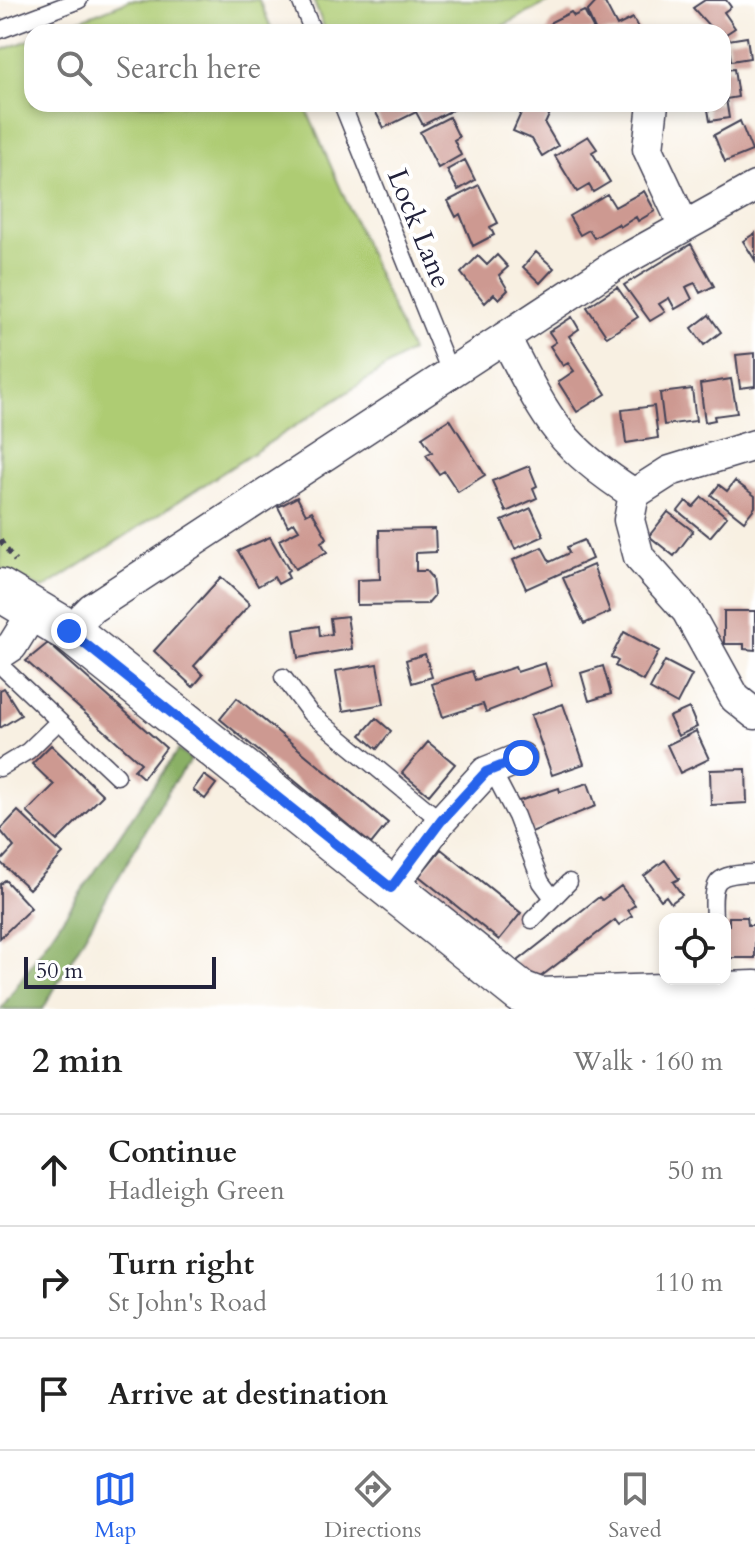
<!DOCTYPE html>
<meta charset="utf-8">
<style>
:root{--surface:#fff;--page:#f2f2f2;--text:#222;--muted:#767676;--line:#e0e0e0;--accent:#2563eb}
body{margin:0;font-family:Cardo,serif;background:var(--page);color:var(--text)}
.controls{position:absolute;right:24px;bottom:24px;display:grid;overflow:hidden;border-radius:16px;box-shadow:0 4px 12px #0003}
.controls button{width:72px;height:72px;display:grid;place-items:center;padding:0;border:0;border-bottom:2px solid var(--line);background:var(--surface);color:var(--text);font:40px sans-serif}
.scale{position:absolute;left:24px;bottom:20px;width:192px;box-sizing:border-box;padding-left:8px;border:4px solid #22223b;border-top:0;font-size:22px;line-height:28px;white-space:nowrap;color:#22223b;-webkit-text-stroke:6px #fff;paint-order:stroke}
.stop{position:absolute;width:24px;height:24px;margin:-18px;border:6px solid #2563eb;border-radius:50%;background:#fff}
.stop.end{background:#2563eb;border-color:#fff;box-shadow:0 2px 8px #0008}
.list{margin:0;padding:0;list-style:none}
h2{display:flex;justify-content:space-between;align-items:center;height:104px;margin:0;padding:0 32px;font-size:34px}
h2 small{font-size:26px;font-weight:400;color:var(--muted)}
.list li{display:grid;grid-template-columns:52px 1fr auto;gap:24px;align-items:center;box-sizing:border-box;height:112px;padding:0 32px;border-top:2px solid var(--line)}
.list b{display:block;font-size:30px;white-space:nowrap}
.list p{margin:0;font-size:26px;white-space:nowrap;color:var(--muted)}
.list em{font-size:26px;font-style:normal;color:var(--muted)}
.icon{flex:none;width:44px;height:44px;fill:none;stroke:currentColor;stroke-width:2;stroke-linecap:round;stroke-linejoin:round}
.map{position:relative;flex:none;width:755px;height:1009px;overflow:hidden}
.search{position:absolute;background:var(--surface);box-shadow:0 4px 12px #0003;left:24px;right:24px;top:24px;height:88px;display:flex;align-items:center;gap:20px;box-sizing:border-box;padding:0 28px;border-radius:24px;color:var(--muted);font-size:30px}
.sheet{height:440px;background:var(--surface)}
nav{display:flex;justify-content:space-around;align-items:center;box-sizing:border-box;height:112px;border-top:2px solid var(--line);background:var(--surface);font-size:22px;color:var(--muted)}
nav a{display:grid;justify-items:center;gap:4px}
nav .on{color:var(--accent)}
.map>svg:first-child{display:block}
.green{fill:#aecc73;stroke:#687757;stroke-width:2}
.forest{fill:#8ab065;stroke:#566950;stroke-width:2}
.building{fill:#cd9991}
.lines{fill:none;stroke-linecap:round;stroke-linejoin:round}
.lane-casing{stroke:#424154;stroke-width:19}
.street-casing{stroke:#424154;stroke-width:33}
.secondary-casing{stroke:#424154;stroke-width:45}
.path{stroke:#424154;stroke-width:5;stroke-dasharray:6 6;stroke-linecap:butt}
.lane{stroke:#fff;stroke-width:16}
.street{stroke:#fff;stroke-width:30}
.secondary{stroke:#fff;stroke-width:42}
.route{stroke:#2563eb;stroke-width:10}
.labels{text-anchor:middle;stroke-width:8;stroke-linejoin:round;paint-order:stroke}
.street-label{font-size:28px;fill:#22223b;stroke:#fff}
</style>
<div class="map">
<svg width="755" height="1009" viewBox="0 0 755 1009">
<rect width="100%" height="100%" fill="#fff"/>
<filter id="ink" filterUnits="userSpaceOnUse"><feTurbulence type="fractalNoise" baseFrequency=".0125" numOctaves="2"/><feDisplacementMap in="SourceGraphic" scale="16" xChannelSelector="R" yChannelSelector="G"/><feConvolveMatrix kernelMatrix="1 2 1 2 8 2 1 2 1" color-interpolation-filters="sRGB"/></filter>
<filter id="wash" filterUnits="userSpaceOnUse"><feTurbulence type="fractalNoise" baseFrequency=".006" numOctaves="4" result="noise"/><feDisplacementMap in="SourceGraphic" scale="32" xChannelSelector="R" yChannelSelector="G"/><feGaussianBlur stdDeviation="1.8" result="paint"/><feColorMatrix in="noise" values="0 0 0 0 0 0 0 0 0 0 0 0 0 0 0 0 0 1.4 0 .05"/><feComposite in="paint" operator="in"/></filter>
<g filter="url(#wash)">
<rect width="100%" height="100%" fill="#f8f0e2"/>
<!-- green -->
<path class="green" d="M130,0H259L273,32H49Z
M313,0H552L491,32H326Z
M32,39V104H304L411,351L43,589L0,568V51Z"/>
<!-- forest -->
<path class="forest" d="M178,750L191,760L171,786L43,1009H1Z"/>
<g id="blocks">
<!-- building -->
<path class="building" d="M705,0H726L731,7L724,12L735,28L723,36V32H708L712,29L693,8Z
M597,1L605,3L617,26L633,18L640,32H596L587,12Z
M584,11L594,30L547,32L551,22L571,12L574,16Z
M747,37L750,58L731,61L728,40Z
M734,69L738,97L726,99L729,118L710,121L707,104H723V70Z
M382,104H464L423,125L416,112L384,128L374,109Z
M525,104H554L545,124L558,146L542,156L532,139L513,131Z
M449,117L459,137L454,140L461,155L438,168L420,132Z
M740,121L752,151L725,162L714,135Z
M588,136L597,149L592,152L610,182L593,192L589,185L577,192L555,156Z
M465,160L475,180L458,190L447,170Z
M479,185L498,223L490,227L494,235L473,246L460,214L456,217L448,201Z
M644,191L655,211L638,221L636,217L620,227L618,224L594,238L589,230L580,235L569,216L607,194L615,207Z
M755,233V260L743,241Z
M691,244L714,286L700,293L695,283L690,285L686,287L692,299L675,309L669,298L659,304L665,312L650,321L624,285Z
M536,252L554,268L540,283L523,267Z
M497,255L508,267L499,275L508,290L499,299L494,294L485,303L461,273L478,256L487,265Z
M617,287L638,317L607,337L587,307Z
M709,315L721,332L704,345L692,328Z
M572,317L579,329L569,336L606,394L577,412L558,382L574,371L568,363L563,366L550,346L556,342L549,332Z
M755,353V386L740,388L736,355Z
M731,379L737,413L714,416L715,420L705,422L700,384Z
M692,389L696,421L664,425L660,393Z
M654,406L658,438L626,443L622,410Z
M450,419L485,475L458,492L444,471L439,474L426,455L432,452L422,437Z
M529,466L537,486L533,488L537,498L506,512L492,481Z
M735,481L755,496V507L744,521L711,495L719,485L727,491Z
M297,497L306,514L312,511L327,538L321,542L327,552L295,569L279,540L299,530L294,522L288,526L278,507Z
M702,497L727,517L710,537L678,511L686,501L693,507Z
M531,508L544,536L515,549L502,521Z
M668,512L693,531L674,556L649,536Z
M435,529L436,552L416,553V571H426L432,578L434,596L427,604L357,605V580L380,579L379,530Z
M270,537L289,570L286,572L289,578L278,584L274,577L258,586L238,551Z
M584,540L592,559L526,589L513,560L542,547L550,562L569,553L567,547Z
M593,565L610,612L584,624L563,578Z
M221,577L250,604L194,666L203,675L193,687L154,651Z
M724,611H755V650L744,649V644H724Z
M347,616L352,649L298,658L294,630L319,626L320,636L332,634L330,618Z
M624,632L659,651L643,681L615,666L618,661L611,657Z
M48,643L166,748L143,778L134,770L141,763L26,661Z
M425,654L432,677L412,683L406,660Z
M665,661L692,675L677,704L650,689Z
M545,663L552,686L486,712L483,704L443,717L432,684L472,671L475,680L515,667L517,672Z
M377,664L384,704L343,711L336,671Z
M603,666L611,694L589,701L581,673Z
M4,688L21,715L0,728V690Z
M237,698L388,823L371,844L220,719Z
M563,704L584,764L552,775L531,715Z
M689,708L697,727L678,736L669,717Z
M376,718L391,731L377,749L361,735Z
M696,731L709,759L680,773L667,745Z
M428,742L455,764L429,795L402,773Z
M51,745L103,795L57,841L27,812L54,785L32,764Z
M746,769L747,803L711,805L710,770Z
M204,775L216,784L205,799L193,790Z
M588,783L596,806L529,833L519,801L559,788L560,792Z
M18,811L63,854L29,889L0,862L14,847L0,830Z
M441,849L521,913L499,940L419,876Z
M665,860L679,879L673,882L682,895L671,903L666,896L661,900L644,876Z
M5,880L31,908L0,938V884Z
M621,886L635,905L628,910L632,916L619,925L615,920L535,981L514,964L599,897L602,900Z
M729,917H747L748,925H755V958H725V925H729Z"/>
</g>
</g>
<g filter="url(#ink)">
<use href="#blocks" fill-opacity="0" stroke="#424154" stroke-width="2"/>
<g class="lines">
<defs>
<path id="lane" d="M300,0L313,32
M0,30L79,0
M342,104L450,372
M0,665L117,776
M283,677L310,713L441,821
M0,768L28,751L59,721
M492,770L516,816L541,882L553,898
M714,919C712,879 714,874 755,873
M532,920L569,882"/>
<path id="street" d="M653,104L648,149L684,226
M505,337C546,417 556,444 634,494
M755,445L670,471L634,494L629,520L639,557L687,611L735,698L755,714
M69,631L92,608L615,265L755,187
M0,654L12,646L35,609
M391,888L441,821L486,772L521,758"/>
<path id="secondary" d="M0,590L69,631L521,992L539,999L755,992"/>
</defs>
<!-- lane casing -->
<use href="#lane" class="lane-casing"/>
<!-- street casing -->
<use href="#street" class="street-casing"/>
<!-- secondary casing -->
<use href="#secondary" class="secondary-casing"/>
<!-- path -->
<path class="path" d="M0,540L15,561"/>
<!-- lane -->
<use href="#lane" class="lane"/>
<!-- street -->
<use href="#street" class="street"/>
<!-- secondary -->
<use href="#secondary" class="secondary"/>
</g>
</g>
<g class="lines" filter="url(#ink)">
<!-- route -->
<path class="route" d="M69,631L391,888L441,821L486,772L521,758"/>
</g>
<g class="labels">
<!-- street labels -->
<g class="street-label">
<text transform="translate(420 228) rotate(68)" y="10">Lock Lane</text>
</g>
</g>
</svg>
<div class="controls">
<button><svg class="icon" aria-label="locate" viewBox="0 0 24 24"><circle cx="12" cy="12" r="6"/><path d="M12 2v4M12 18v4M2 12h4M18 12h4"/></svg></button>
</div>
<div class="scale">50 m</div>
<div class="stop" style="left:521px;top:758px"></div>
<div class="stop end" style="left:69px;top:631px"></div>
<div class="search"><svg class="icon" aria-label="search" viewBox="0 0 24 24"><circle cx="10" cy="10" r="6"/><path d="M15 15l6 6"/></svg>Search here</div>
</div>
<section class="sheet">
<h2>2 min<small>Walk · 160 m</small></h2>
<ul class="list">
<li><svg class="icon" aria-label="ahead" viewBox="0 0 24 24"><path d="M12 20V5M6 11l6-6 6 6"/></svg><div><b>Continue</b><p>Hadleigh Green</p></div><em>50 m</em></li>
<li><svg class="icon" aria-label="right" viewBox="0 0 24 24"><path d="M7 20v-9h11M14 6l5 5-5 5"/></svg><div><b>Turn right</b><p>St John's Road</p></div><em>110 m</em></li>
<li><svg class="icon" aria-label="arrive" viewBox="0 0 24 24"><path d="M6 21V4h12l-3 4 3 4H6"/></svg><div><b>Arrive at destination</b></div></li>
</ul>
</section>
<nav>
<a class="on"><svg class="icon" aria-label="map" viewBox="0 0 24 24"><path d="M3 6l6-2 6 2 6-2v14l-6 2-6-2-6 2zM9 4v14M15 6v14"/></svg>Map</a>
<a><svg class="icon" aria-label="directions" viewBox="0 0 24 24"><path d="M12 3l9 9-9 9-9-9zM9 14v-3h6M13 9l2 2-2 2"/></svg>Directions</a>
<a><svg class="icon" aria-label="saved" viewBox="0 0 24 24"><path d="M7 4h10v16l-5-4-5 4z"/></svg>Saved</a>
</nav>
